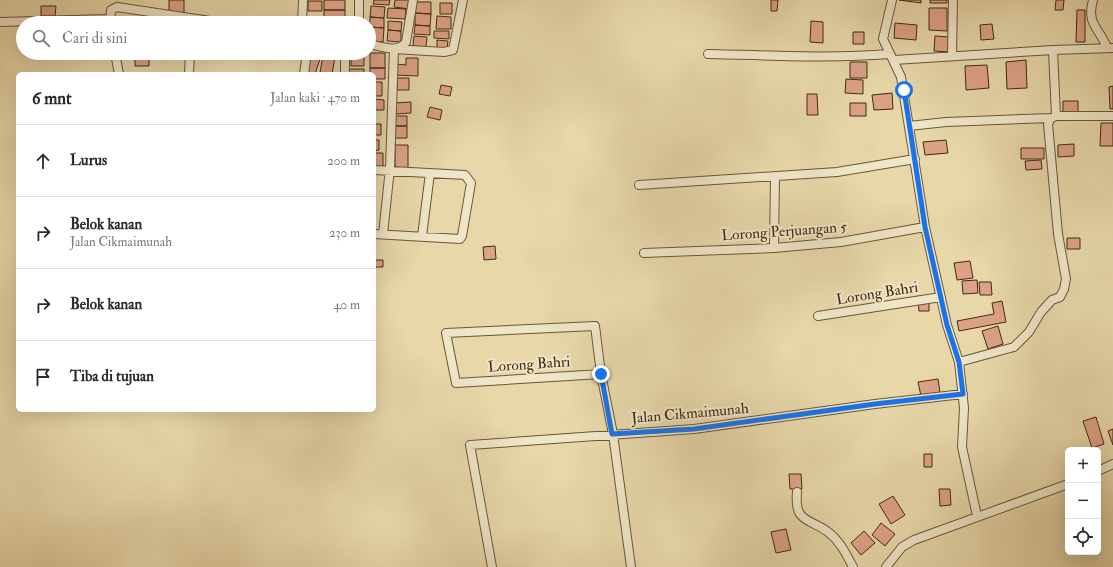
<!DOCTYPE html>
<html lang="id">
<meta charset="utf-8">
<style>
:root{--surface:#fff;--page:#f2f2f3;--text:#2b2b33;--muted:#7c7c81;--line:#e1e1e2}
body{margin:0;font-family:"IM FELL Double Pica",serif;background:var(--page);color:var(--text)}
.controls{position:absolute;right:12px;bottom:12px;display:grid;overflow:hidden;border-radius:6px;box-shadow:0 4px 16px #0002}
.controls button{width:36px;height:36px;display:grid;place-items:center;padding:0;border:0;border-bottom:1px solid var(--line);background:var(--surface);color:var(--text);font:20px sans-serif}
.stop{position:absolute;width:12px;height:12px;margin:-9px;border:3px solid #1a73e8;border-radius:50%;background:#fff}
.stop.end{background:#1a73e8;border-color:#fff;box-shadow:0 1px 4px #0008}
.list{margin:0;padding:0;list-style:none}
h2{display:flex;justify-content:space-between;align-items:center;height:52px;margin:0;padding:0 16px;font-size:17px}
h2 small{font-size:13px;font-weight:400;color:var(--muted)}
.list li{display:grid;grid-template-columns:26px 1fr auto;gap:12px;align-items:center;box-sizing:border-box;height:72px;padding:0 16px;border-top:1px solid var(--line)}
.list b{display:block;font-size:15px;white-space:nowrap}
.list p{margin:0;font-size:13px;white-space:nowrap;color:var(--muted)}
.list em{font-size:13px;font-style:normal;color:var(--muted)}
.icon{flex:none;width:22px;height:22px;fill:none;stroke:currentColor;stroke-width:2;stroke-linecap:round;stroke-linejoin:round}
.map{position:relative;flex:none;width:1113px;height:567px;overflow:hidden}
.search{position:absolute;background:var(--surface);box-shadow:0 4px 16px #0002;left:16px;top:16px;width:360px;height:44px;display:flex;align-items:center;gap:10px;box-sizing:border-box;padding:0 14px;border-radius:22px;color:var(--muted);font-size:15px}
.panel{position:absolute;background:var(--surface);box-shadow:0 4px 16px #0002;left:16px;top:72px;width:360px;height:340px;border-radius:6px}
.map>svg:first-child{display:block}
.building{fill:#dda188;stroke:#412b12}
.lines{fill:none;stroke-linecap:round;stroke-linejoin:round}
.street-casing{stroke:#6a5638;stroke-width:10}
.street{stroke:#efe5c7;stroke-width:8}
.route{stroke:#1a73e8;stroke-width:5}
.labels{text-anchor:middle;stroke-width:4;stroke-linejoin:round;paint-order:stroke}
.street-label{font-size:15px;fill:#412b12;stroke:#efe5c7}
</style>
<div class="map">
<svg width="1113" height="567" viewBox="0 0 1113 567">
<rect width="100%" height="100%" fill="#e7d7a9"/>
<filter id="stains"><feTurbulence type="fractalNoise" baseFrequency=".005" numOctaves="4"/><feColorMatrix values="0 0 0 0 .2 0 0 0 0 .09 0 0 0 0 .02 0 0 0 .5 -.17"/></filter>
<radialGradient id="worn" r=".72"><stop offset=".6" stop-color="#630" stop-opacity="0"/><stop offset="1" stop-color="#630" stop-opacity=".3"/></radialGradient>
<!-- building -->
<path class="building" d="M169,0H184V14H169Z
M324,0H345V10H324Z
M374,0H390L389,5L373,4Z
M395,0H411L410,9L394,7Z
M771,0H778L777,11H771Z
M899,0H921V3Z
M930,0H947V3H930Z
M1056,0H1064L1063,10H1055Z
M308,1H322V11H308Z
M416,2H431V14L415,13Z
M440,3H452V14H440Z
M41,6H56L55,16H41Z
M371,6L385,7L384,18L370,17Z
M388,8L406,9L405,19L387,18Z
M929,8H947V31L929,30Z
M324,10H345V22H324Z
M1077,10H1085V42H1076Z
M415,13L431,14L430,26L415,25Z
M437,16L451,17V29H436Z
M370,17L384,18V28L370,27Z
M388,21L402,22L401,31L388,30Z
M811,21L823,22V43L810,42Z
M895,23L917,25L916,40L894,38Z
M992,24L994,39L981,40L980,25Z
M415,25L430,26V35L414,34Z
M370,27L384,28L383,42L369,41Z
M388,30L401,31V42L387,41Z
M434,31H449V39L434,38Z
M853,32H864V44H853Z
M414,36L427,37L426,47L413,46Z
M935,36L949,37L948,52L934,51Z
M437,40L448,41L447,49H437Z
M294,53H303V59L294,58Z
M311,53H322L315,74L305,71Z
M351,53H364V66H351Z
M370,53H385V68H370Z
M323,55L335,57L332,74L320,73Z
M135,58H149V66H135Z
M406,58H418V76L394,75L395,64L406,65Z
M1026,60L1027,88L1007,89L1006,62Z
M850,62H867V78H850Z
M987,65L989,88L966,90L965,66Z
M370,68H385V79H374V74H370Z
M349,69H364V74H349Z
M397,78H409V90H397Z
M846,79L863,80V94L845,93Z
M374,82H382V96H374Z
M441,85L452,87L450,96L439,94Z
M1113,86V109H1110L1109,87Z
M892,93L893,109L874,110L872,95Z
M807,94H817L818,115H807Z
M374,99L384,100V110H374Z
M1063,101H1078V114H1063Z
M411,102V113L396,114L395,103Z
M850,103H866V116H850Z
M430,107L442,110L440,120L427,117Z
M395,116H407V126H395Z
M1101,123H1113V146H1100Z
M374,124H381V135H374Z
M395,126H407V138H395Z
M374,140H379V150L374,151Z
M946,140L948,153L925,155L923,142Z
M1074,144V156L1058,157V145Z
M395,145H408V168H395Z
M1021,148H1044V159H1021Z
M374,153H383V167H374Z
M1041,160L1042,169L1026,170L1025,161Z
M1067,238H1080V249H1067Z
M495,246L496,259L484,260L483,247Z
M374,260H383V267H374Z
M970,261L973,278L957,280L954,263Z
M977,280L978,293L963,294L962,281Z
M979,282H991L992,295H980Z
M929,300V311H919L918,301Z
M1002,301L1006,322L959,331L957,321L994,314L992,303Z
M998,326L1003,344L988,349L982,331Z
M938,379L940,393L921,396L918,382Z
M1096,417L1104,444L1092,448L1083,421Z
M1113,429V445L1108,431Z
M924,454H932V467H924Z
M789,474H801L802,489H790Z
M939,489H950L951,505L940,506Z
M893,496L905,515L891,524L879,504Z
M881,523L895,534L885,546L872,535Z
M786,529L791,550L776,553L771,532Z
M864,531L875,543L861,555L851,543Z"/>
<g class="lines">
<defs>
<path id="street" d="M892,0L883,39L901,77L925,227L947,325L959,362L964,408L962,447L977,516
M1093,0C1086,25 1100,28 1107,48
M0,22L109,19
M110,23L111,10L117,7L223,23
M302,23L303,0
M359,23V0
M369,44C380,46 398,54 406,42L413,0
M1053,50L1056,116
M115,53L119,74
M708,54C768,55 829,59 889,54
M952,56L953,0
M894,60L1053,50L1113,48
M189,74L190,53
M304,74L307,53
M345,74V53
M909,126L946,122L1051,118
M374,170L465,175L471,183L462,236L460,239L374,234
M639,185L837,172L915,159
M383,234L390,168L394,49L444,52L453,50L463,0
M422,236L430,173
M774,248L775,177
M644,253L774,248L841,242L925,227
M818,316L941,297
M595,326L601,374L456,383L446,333Z
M959,362L1014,347L1029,332L1041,312L1052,300L1060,297L1064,289L1066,279L1058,234L1048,124L1051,118L1056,116H1113
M601,374L613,434L631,567
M1098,471L1113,464
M797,492C794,523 809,518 828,532C840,541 846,554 853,567
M492,567L470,445L694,429L875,404L963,394
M886,567L902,547L914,540L1068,484"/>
</defs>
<!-- street casing -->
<use href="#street" class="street-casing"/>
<!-- street -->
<use href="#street" class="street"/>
</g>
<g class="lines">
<!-- route -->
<path class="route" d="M601,374L612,434L694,429L875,404L963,394L959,362L947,325L925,227L904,90"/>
</g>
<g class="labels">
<!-- street labels -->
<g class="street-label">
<text transform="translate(784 231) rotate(-4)" y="5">Lorong Perjuangan 5</text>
<text transform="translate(877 293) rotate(-9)" y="5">Lorong Bahri</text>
<text transform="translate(529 364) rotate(-4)" y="5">Lorong Bahri</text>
<text transform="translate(690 413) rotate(-5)" y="5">Jalan Cikmaimunah</text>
</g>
</g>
<rect width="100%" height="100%" filter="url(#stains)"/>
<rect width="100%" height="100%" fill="url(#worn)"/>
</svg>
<div class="controls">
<button>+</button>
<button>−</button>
<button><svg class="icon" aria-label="locate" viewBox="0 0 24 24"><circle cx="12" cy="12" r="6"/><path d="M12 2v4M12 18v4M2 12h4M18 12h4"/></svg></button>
</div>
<div class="stop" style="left:904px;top:90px"></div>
<div class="stop end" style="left:601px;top:374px"></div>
<div class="search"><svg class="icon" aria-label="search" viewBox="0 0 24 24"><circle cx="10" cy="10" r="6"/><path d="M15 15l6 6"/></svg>Cari di sini</div>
<section class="panel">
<h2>6 mnt<small>Jalan kaki · 470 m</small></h2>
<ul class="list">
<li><svg class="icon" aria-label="ahead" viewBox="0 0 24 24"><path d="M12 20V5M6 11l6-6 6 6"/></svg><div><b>Lurus</b></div><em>200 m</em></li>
<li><svg class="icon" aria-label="right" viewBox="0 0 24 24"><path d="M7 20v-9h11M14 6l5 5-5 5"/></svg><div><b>Belok kanan</b><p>Jalan Cikmaimunah</p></div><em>230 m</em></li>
<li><svg class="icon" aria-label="right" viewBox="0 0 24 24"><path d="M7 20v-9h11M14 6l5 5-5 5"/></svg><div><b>Belok kanan</b></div><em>40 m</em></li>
<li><svg class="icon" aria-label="arrive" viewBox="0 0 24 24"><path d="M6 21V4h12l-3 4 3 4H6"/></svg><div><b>Tiba di tujuan</b></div></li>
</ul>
</section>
</div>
